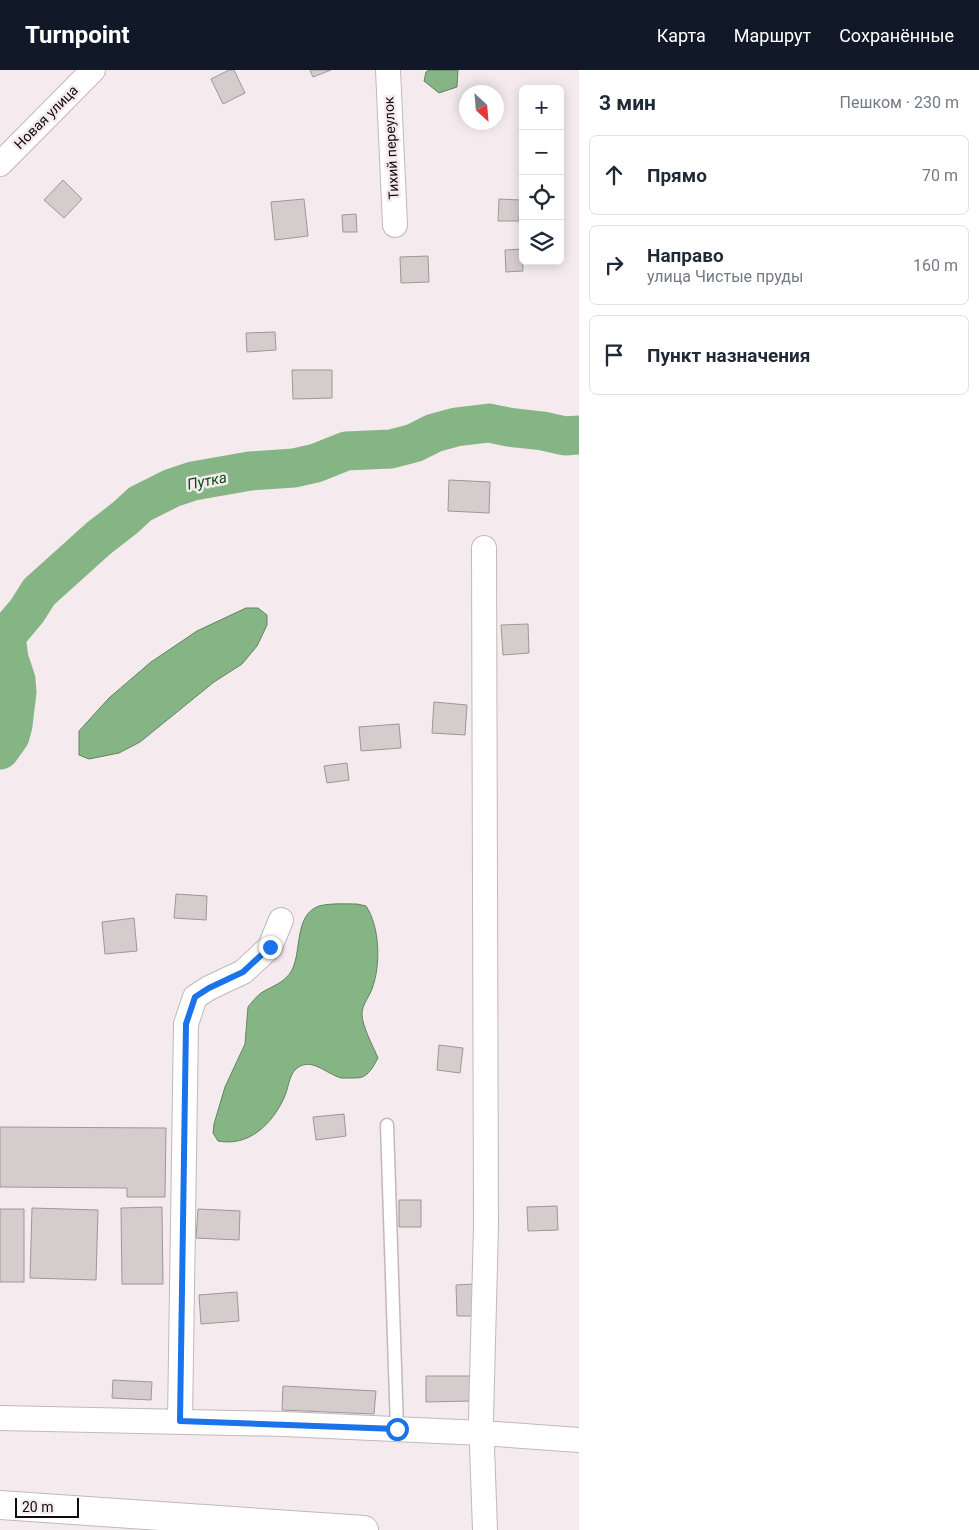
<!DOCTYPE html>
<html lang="ru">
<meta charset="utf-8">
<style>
:root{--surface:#fff;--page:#f6f6f7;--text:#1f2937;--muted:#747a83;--line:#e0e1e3;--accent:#111827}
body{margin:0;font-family:Roboto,sans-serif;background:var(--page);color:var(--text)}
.controls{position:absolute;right:15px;top:15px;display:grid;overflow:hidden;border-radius:8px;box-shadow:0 2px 12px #0003}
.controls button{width:45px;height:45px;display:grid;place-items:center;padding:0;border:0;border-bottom:1px solid var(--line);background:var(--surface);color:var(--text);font:25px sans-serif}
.compass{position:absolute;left:459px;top:15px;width:45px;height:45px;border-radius:50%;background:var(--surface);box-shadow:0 2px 12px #0003;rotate:154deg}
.scale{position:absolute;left:15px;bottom:12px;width:64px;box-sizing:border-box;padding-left:5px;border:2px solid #100d0e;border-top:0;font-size:14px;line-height:18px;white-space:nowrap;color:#100d0e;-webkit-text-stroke:4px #f5ebee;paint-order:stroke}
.stop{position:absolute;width:15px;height:15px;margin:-11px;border:4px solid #1a73e8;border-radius:50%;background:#fff}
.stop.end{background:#1a73e8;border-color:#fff;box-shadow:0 1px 5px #0008}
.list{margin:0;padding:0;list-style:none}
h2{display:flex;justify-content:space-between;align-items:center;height:65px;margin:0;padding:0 20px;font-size:21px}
h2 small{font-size:16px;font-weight:400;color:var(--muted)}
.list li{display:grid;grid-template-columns:32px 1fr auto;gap:15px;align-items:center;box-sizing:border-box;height:80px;margin:0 10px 10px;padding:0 10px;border:1px solid var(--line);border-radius:8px}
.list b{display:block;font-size:19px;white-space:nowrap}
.list p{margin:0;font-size:16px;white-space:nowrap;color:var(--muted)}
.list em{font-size:16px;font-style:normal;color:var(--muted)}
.icon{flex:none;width:28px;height:28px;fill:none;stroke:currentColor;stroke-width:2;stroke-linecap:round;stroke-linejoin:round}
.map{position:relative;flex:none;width:579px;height:1460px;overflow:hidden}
header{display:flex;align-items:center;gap:30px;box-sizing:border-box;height:70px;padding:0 25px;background:var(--accent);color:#fff}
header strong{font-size:24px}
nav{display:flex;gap:28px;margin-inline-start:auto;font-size:18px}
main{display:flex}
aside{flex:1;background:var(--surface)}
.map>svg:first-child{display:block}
.water{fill:#85b585;stroke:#628361}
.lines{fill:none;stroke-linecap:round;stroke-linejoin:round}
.river{stroke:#85b585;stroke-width:39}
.building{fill:#d5ccce;stroke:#9f9698}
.lane-casing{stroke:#c2b8ba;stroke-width:15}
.street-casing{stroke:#c2b8ba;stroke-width:26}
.primary-casing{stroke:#c2b8ba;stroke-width:30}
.lane{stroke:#fff;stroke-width:12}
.street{stroke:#fff;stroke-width:24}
.primary{stroke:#fff;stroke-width:28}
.route{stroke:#1a73e8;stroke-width:6}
.labels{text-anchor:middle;stroke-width:5;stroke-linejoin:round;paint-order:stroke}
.street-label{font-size:14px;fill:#100d0e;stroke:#f5ebee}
.water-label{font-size:15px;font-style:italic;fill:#034d0f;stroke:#f5ebee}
</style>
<header>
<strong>Turnpoint</strong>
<nav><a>Карта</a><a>Маршрут</a><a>Сохранённые</a></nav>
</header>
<main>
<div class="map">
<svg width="579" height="1460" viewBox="0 0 579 1460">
<rect width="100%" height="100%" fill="#f5ebee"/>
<!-- water -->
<path class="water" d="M429,0H458L457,17L439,23L424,11L426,2Z
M246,538H258L267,545V555L257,576L242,594L214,612L140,672L119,683L89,689L79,685V661L109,628L151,592L197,561Z
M357,834L366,836C380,857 381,895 372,919C369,927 362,935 362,944C362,956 373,976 378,988C375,993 372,1000 367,1004C363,1008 358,1008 353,1008C349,1008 345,1008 341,1008C326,1004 310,985 295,1000C289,1006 288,1020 284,1028C272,1054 249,1077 218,1071L213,1063L214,1054L225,1017L245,974L248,937C252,932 256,927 261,923C272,916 285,913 292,900C302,880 294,845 319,836C330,833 346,834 357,834Z"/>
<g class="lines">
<!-- river -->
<path class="river" d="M0,680L10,666L13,655L17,622L16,610L9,589L6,566L27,541L39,522L99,468L126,447L140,434L172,418L193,411L250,401L294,398L316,393L346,381L391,379L414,373L434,363L456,357L489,353L508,357L543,361L565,366L579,365"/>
</g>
<!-- building -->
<path class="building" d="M229,0H234L245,23L223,34L211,9Z
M310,0H331L313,7Z
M63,110L82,129L64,148L44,130Z
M304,129L308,166L275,170L271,132Z
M499,129L520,130L519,151H498Z
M356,144L357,162H343L342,145Z
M522,179L523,201L506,202L505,180Z
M428,186L429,212L401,213L400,187Z
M275,262L276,280L247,282L246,263Z
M292,300H332V328L293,329Z
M449,410L490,412L489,443L448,441Z
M528,554L529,583L503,585L501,555Z
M434,632L467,635L465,665L432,663Z
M399,654L401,678L361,681L359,657Z
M347,693L349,710L327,713L324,696Z
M176,824L207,826L206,850L174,848Z
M134,848L137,881L105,884L102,852Z
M439,975L463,978L460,1003L437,1000Z
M344,1044L346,1066L316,1070L313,1047Z
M0,1057L166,1058L165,1127H127V1118L0,1117Z
M399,1130H421V1157H399Z
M557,1136L558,1160L528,1161L527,1137Z
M162,1137L163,1214H122L121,1138Z
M32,1138L98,1140L96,1210L30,1208Z
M0,1139H24V1212H0Z
M198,1139L240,1141L239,1170L196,1168Z
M474,1214L475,1246H457L456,1215Z
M237,1222L239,1251L201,1254L199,1225Z
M426,1306H471V1331L426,1332Z
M113,1310L152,1312L151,1330L112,1328Z
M283,1316L376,1321L374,1344L282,1340Z"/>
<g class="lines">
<defs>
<path id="lane" d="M387,1055L397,1359"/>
<path id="street" d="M388,0L395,155
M0,94L93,0
M484,478L486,1156L481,1349L485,1460
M0,1348L284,1354L482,1363L579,1370
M180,1351L186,954L195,927L209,918L243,902L270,877L281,850"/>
<path id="primary" d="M0,1435L364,1460"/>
</defs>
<!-- lane casing -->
<use href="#lane" class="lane-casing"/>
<!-- street casing -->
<use href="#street" class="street-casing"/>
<!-- primary casing -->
<use href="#primary" class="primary-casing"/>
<!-- lane -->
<use href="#lane" class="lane"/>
<!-- street -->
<use href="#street" class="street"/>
<!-- primary -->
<use href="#primary" class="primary"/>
</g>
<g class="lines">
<!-- route -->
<path class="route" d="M270,877L243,902L209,918L195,927L186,954L180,1351L397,1359"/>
</g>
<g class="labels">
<!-- street labels -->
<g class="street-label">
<text transform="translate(46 47) rotate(-45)" y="5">Новая улица</text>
<text transform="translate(391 78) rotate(-93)" y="5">Тихий переулок</text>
</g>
<!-- water labels -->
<g class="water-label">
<text transform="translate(207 411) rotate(-11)" y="5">Путка</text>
</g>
</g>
</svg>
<div class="controls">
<button>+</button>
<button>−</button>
<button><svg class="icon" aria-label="locate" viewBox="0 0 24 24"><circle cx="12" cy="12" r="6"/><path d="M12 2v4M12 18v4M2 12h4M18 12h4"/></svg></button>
<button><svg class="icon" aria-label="layers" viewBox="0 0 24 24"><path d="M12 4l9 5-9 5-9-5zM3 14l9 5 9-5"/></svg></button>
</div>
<svg class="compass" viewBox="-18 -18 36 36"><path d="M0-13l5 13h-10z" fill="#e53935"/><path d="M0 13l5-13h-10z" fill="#747a83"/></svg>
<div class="scale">20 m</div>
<div class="stop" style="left:397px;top:1359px"></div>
<div class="stop end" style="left:270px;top:877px"></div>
</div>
<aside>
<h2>3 мин<small>Пешком · 230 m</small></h2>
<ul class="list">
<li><svg class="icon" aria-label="ahead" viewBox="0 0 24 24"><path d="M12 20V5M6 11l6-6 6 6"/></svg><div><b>Прямо</b></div><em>70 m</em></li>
<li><svg class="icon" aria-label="right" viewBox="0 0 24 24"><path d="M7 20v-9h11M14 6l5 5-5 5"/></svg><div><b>Направо</b><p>улица Чистые пруды</p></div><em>160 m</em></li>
<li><svg class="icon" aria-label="arrive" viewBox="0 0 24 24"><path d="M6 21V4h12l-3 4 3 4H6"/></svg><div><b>Пункт назначения</b></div></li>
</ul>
</aside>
</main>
